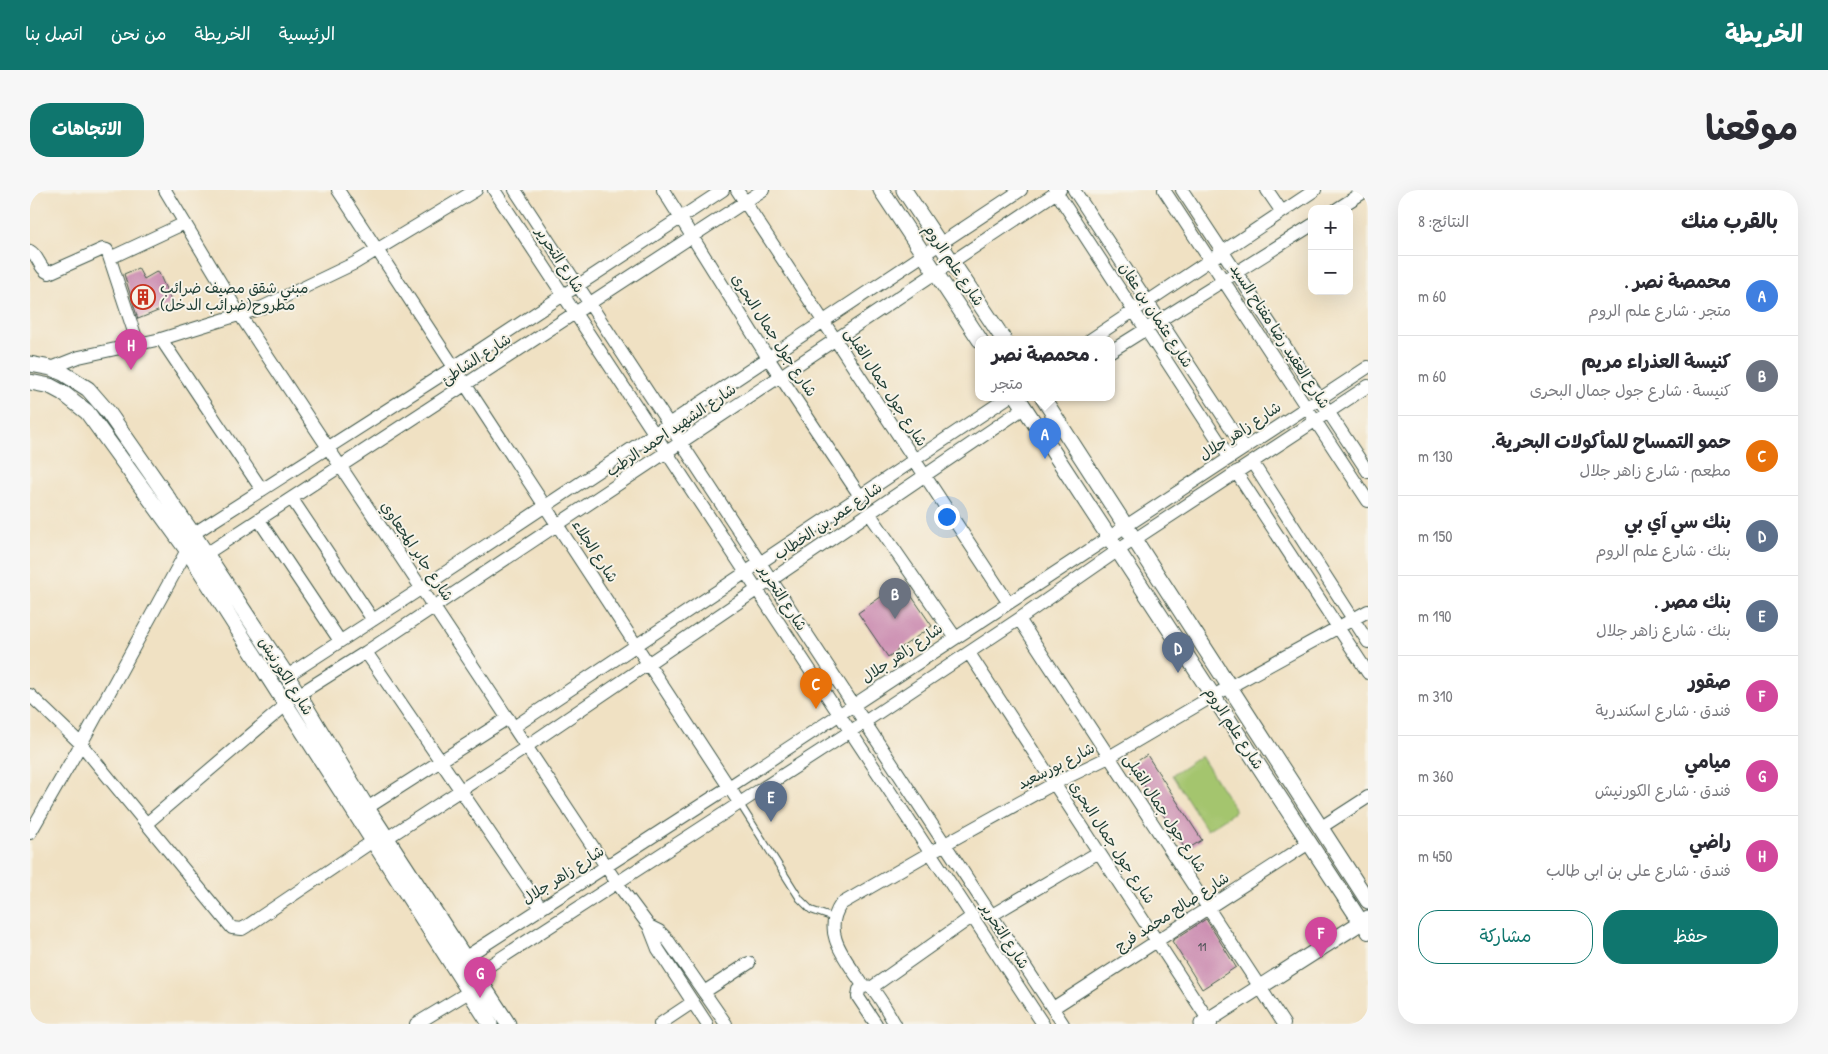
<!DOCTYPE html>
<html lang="ar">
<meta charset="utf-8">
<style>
:root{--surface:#fff;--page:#f7f7f7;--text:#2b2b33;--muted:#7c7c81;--line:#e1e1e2;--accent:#0f766e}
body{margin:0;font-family:"Patrick Hand","Playpen Sans Arabic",sans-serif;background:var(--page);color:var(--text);direction:rtl}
.controls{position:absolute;right:15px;top:15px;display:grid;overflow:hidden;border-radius:10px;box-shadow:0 5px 20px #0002}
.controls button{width:45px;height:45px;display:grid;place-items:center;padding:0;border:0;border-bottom:1px solid var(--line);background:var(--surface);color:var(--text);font:25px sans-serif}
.you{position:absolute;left:916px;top:326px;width:18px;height:18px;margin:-12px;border:4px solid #fff;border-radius:50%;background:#1a73e8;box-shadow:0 0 0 8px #1a73e833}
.badge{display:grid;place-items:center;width:32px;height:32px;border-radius:50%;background:var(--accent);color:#fff;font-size:16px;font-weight:700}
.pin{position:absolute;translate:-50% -41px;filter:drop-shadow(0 1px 2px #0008)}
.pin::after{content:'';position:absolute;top:26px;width:18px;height:15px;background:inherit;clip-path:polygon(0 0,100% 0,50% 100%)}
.popup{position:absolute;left:945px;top:146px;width:140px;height:65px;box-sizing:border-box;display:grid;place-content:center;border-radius:10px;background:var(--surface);filter:drop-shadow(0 1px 4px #0005);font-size:16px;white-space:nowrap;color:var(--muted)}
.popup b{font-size:19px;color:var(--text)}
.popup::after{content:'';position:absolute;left:50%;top:100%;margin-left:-10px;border:10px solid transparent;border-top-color:var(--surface)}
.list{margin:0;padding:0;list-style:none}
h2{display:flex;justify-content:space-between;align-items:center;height:65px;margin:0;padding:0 20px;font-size:21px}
h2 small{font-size:16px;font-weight:400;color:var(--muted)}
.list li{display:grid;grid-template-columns:32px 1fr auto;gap:15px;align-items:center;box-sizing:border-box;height:80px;padding:0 20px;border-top:1px solid var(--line)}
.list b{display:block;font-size:19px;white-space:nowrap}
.list p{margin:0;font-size:16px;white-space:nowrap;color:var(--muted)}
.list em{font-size:16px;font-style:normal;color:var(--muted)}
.actions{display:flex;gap:10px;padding:15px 20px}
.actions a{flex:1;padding:11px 0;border:1px solid var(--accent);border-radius:20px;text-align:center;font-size:18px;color:var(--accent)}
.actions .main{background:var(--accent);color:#fff}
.map{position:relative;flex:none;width:1338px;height:834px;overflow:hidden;direction:ltr;border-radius:20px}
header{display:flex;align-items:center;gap:30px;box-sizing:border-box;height:70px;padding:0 25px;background:var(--accent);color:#fff}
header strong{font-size:24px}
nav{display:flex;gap:28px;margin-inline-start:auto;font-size:18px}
.intro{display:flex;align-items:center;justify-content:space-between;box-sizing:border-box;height:120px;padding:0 30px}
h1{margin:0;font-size:35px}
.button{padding:12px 22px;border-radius:20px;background:var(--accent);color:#fff;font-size:18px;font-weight:700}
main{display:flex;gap:30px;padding:0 30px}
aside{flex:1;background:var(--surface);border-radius:20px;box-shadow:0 5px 20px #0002}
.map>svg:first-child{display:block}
.green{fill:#a4c56e;stroke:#628151}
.building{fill:#cc8fb2}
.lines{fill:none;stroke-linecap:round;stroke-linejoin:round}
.service-casing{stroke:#3e5649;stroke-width:8}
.minor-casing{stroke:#3e5649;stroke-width:14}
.tertiary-casing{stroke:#3e5649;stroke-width:17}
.service{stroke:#fff;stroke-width:6}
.minor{stroke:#fff;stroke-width:12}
.tertiary{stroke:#fff;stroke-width:15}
.labels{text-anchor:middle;stroke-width:4;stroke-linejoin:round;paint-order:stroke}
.number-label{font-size:12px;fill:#4a5254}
.street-label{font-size:15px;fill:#1f3d34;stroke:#f7f3e8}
.poi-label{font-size:15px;fill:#1f3d34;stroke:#f7f3e8;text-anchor:start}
</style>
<header>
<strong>الخريطة</strong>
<nav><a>الرئيسية</a><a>الخريطة</a><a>من نحن</a><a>اتصل بنا</a></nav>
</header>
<div class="intro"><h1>موقعنا</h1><a class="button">الاتجاهات</a></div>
<main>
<aside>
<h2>بالقرب منك<small>النتائج: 8</small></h2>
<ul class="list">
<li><span class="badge" style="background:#3f7fe0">A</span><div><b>محمصة نصر .</b><p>متجر · شارع علم الروم</p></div><em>60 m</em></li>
<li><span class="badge" style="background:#6b7280">B</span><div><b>كنيسة العذراء مريم</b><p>كنيسة · شارع جول جمال البحرى</p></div><em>60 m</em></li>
<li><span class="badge" style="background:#e8710a">C</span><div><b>حمو التمساح للمأكولات البحرية.</b><p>مطعم · شارع زاهر جلال</p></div><em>130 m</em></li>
<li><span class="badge" style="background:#5c6f8a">D</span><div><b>بنك سي آي بي</b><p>بنك · شارع علم الروم</p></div><em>150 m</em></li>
<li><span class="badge" style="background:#5c6f8a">E</span><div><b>بنك مصر .</b><p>بنك · شارع زاهر جلال</p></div><em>190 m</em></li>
<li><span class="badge" style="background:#d1479c">F</span><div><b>صقور</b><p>فندق · شارع اسكندرية</p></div><em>310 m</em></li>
<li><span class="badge" style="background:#d1479c">G</span><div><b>ميامي</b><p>فندق · شارع الكورنيش</p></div><em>360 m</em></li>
<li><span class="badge" style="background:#d1479c">H</span><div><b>راضي</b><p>فندق · شارع على بن ابى طالب</p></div><em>450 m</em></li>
</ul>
<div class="actions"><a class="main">حفظ</a><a>مشاركة</a></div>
</aside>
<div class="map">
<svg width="1338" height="834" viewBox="0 0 1338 834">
<rect width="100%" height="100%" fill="#f7f3e8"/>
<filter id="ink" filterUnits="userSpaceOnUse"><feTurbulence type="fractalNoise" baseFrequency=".02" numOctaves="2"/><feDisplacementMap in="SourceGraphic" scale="10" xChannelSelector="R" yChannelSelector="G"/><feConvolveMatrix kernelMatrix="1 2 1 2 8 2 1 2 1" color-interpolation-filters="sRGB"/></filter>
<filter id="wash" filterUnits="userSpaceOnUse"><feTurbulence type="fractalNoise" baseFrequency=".0096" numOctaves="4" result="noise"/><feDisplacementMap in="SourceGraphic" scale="20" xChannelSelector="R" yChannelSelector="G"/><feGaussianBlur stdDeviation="1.12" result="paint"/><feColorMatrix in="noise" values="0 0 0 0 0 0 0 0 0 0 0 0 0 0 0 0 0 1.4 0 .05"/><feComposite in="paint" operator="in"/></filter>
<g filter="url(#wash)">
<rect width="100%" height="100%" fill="#f0e1c3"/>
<!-- green -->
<path class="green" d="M1171,566L1206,621L1177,640L1142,585Z"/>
<g id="blocks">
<!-- building -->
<path class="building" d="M108,78L114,89L128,81L143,115L108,129L94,84Z
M872,392L902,436L858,467L828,423Z
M1117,565L1172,650L1156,660L1101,575Z
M1176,729L1206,777L1172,799L1142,751Z"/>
</g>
</g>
<g filter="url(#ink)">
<use href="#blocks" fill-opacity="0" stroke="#3e5649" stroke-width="1"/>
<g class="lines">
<defs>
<path id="service" d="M710,614L770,709L781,720L804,728"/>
<path id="minor" d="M135,0L210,125L587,693L619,736L628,759L677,834
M308,0L710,614
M464,0L1013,834
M485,0L1033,834
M633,0L738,168L830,306
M707,0L978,412
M1025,0L1199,267
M1044,0L1214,258
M1134,0L1338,311
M1152,0L1338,282
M1237,0L1252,22
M1307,19L1337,0
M0,61C9,66 9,79 19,83L73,59L77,60L108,154
M80,68L155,33
M131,149L232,300
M1060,150L1285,0
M1081,161L1282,35
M21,178L49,167L131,149L231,118L325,73L446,0
M1222,272L1338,452
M1206,282L1338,483
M262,309L343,430
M839,323L925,447
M229,330L310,451
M163,344L424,177L693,0
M176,364L733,0
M989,429L1254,834
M336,462L511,718
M939,463L1181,834
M257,486L392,398L991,0
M0,505L51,554L202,738L212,739L217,736L343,651
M268,505L336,462L1030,0
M484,537L977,208
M497,556L994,218
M337,618L478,528
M116,634L257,514
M1290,638L1338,607
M0,643L51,554L157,360
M357,648L497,557
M962,725L1069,662
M1331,732L1338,743
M619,736L629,741L637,749L696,834
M428,772L699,597L1338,177
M437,790L821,541L989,429L1087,361L1338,196
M834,797C818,771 790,744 811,714L915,654L1025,593L1079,567L1183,506L1338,421
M841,798L943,726
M674,802L719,773
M1023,818L1279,653
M386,834L439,802
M630,834L663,812
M846,834L828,807L829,800C832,797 835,795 840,797C847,801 860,826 865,834"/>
<path id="tertiary" d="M851,0L950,150
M874,0L974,150
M0,174L21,178L33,183L58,199L78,222L163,344L257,486L337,618L478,834
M0,192L20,196L33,203L57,222L157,360L460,834
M988,208L1331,732
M1013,208L1338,711
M1172,834L1338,728"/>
</defs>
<!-- service casing -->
<use href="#service" class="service-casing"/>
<!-- minor casing -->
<use href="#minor" class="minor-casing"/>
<!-- tertiary casing -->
<use href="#tertiary" class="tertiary-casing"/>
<!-- service -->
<use href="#service" class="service"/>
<!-- minor -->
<use href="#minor" class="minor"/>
<!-- tertiary -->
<use href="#tertiary" class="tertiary"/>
</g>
</g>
<!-- icons -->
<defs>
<symbol id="building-ring" viewBox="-11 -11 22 22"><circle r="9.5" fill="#f7f3e8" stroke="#c8321e" stroke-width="1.5"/><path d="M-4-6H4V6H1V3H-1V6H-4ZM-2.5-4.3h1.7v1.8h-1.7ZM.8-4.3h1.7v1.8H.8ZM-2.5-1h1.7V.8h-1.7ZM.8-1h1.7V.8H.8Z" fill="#c8321e"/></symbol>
</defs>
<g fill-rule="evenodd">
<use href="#building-ring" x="99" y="93" width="28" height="28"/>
</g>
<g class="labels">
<!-- number labels -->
<g class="number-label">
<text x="1172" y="761">11</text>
</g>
<!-- street labels -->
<g class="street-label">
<text transform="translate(530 70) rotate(57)" y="5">شارع التحرير</text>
<text transform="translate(924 75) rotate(56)" y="5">شارع علم الروم</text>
<text transform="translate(1126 125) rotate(57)" y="5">شارع عثمان بن عفان</text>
<text transform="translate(744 145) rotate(57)" y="5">شارع جول جمال البحرى</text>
<text transform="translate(1250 146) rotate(57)" y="5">شارع العقيد رضا مفتاح السيد</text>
<text transform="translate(446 169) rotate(-33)" y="5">شارع الشاطئ</text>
<text transform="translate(856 197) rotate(57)" y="5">شارع جول جمال القبلى</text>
<text transform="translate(641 240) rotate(-34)" y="5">شارع الشهيد احمد الرطب</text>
<text transform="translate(1210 241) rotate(-33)" y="5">شارع زاهر جلال</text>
<text transform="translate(798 331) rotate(-34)" y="5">شارع عمر بن الخطاب</text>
<text transform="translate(387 361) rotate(56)" y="5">شارع جابر المجعاوي</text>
<text transform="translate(565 361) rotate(57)" y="5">شارع الجلاء</text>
<text transform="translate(753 408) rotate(57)" y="5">شارع التحرير</text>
<text transform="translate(872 463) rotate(-34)" y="5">شارع زاهر جلال</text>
<text transform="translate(256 486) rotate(58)" y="5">شارع الكورنيش</text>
<text transform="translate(1204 538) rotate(57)" y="5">شارع علم الروم</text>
<text transform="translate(1026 576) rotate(-27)" y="5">شارع بورسعيد</text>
<text transform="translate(1135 623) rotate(57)" y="5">شارع جول جمال القبلى</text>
<text transform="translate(1082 652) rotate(57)" y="5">شارع جول جمال البحرى</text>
<text transform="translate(533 685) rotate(-33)" y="5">شارع زاهر جلال</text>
<text transform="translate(1142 722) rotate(-33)" y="5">شارع صالح محمد فرج</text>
<text transform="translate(975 746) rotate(57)" y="5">شارع التحرير</text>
</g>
<!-- poi labels -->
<g class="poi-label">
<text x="130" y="103">مبني شقق مصيف ضرائب<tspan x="130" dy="17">مطروح(ضرائب الدخل)</tspan></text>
</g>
</g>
</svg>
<div class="controls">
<button>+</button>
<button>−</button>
</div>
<div class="you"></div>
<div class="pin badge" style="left:1015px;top:269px;background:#3f7fe0">A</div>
<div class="popup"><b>محمصة نصر .</b>متجر</div>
<div class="pin badge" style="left:865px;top:429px;background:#6b7280">B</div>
<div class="pin badge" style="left:786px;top:519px;background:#e8710a">C</div>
<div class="pin badge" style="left:1148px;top:483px;background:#5c6f8a">D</div>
<div class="pin badge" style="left:741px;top:632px;background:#5c6f8a">E</div>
<div class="pin badge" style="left:1291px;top:768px;background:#d1479c">F</div>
<div class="pin badge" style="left:450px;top:808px;background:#d1479c">G</div>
<div class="pin badge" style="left:101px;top:180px;background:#d1479c">H</div>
</div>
</main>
